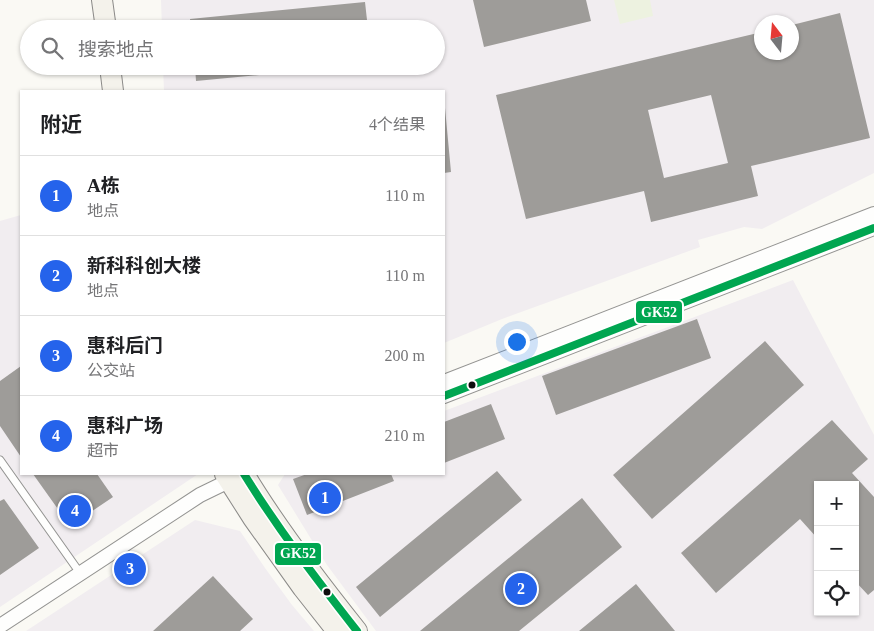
<!DOCTYPE html>
<html lang="zh">
<meta charset="utf-8">
<style>
:root{--surface:#fff;--page:#f2f2f2;--text:#202124;--muted:#757577;--line:#e0e0e0;--accent:#2563eb}
body{margin:0;font-family:"Times New Roman","Noto Sans SC",serif;background:var(--page);color:var(--text)}
.controls{position:absolute;right:15px;bottom:15px;display:grid;overflow:hidden;border-radius:0px;box-shadow:0 1px 4px #0004}
.controls button{width:45px;height:45px;display:grid;place-items:center;padding:0;border:0;border-bottom:1px solid var(--line);background:var(--surface);color:var(--text);font:25px sans-serif}
.compass{position:absolute;left:754px;top:15px;width:45px;height:45px;border-radius:50%;background:var(--surface);box-shadow:0 1px 4px #0004;rotate:344deg}
.you{position:absolute;left:516px;top:341px;width:18px;height:18px;margin:-12px;border:4px solid #fff;border-radius:50%;background:#1a73e8;box-shadow:0 0 0 8px #1a73e833}
.badge{display:grid;place-items:center;width:32px;height:32px;border-radius:50%;background:var(--accent);color:#fff;font-size:16px;font-weight:700}
.pin{position:absolute;translate:-50% -50%;border:2px solid #fff;box-shadow:0 1px 5px #0006}
.list{margin:0;padding:0;list-style:none}
h2{display:flex;justify-content:space-between;align-items:center;height:65px;margin:0;padding:0 20px;font-size:21px}
h2 small{font-size:16px;font-weight:400;color:var(--muted)}
.list li{display:grid;grid-template-columns:32px 1fr auto;gap:15px;align-items:center;box-sizing:border-box;height:80px;padding:0 20px;border-top:1px solid var(--line)}
.list b{display:block;font-size:19px;white-space:nowrap}
.list p{margin:0;font-size:16px;white-space:nowrap;color:var(--muted)}
.list em{font-size:16px;font-style:normal;color:var(--muted)}
.icon{flex:none;width:28px;height:28px;fill:none;stroke:currentColor;stroke-width:2;stroke-linecap:round;stroke-linejoin:round}
.map{position:relative;flex:none;width:874px;height:631px;overflow:hidden}
.search{position:absolute;background:var(--surface);box-shadow:0 1px 4px #0004;left:20px;top:20px;width:425px;height:55px;display:flex;align-items:center;gap:12px;box-sizing:border-box;padding:0 18px;border-radius:28px;color:var(--muted);font-size:19px}
.panel{position:absolute;background:var(--surface);box-shadow:0 1px 4px #0004;left:20px;top:90px;width:425px;height:385px;border-radius:0px}
.map>svg:first-child{display:block}
.industrial{fill:#f1edf0;fill-rule:evenodd}
.pitch{fill:#edf2e0}
.building{fill:#9e9c99;fill-rule:evenodd}
.lines{fill:none;stroke-linecap:round;stroke-linejoin:round}
.lane-casing{stroke:#949492;stroke-width:9}
.street-casing{stroke:#949492;stroke-width:16}
.secondary-casing{stroke:#8b8a88;stroke-width:22}
.lane{stroke:#fefefd;stroke-width:7}
.street{stroke:#fefefd;stroke-width:14}
.secondary{stroke:#f4f2eb;stroke-width:20}
.bus-1-casing{stroke:#fff;stroke-width:11}
.bus-1{stroke:#00a651;stroke-width:8}
.bus-dot{fill:#0e0e0e;stroke:#fff;stroke-width:2}
.line-badge{stroke:#fff;stroke-width:2}
.badge-label{font-size:14px;text-anchor:middle;font-weight:bold;fill:#fff}
</style>
<div class="map">
<svg width="874" height="631" viewBox="0 0 874 631">
<rect width="100%" height="100%" fill="#faf9f4"/>
<!-- industrial -->
<path class="industrial" d="M161,0H874V173L762,229L744,227L698,240L700,247L502,319L444,343V91H164L163,66H436V29H162ZM762,22H792V52H762Z
M21,215V474H198L0,607V221Z
M793,280L874,435V631H376L327,565L278,485L285,474H444V411ZM818,485H855V612H818Z
M195,520L240,531L265,568L292,605L314,631H26Z"/>
<!-- pitch -->
<path class="pitch" d="M614,0H650L653,16L620,24Z"/>
<!-- building -->
<path class="building" d="M473,0H586L591,21L484,47Z
M365,2L368,29H191L190,19Z
M840,13L870,138L751,166L758,196L651,222L644,191L526,219L496,95L762,32V52H792V25ZM711,95L728,163L664,178L648,110Z
M195,66H333V68L196,81Z
M444,108H445L451,172L444,173Z
M697,319L711,358L556,415L542,376Z
M765,341L804,385L652,519L613,475Z
M21,366V457L0,426V381Z
M491,404L505,439L444,463V422Z
M832,420L868,459L852,473L874,497V590L868,595L855,581V485H818V539L800,519L716,593L681,553Z
M497,471L522,500L380,617L356,587Z
M33,474H97L113,497L70,526Z
M307,474H391L394,481L307,515L293,479Z
M582,498L622,547L519,631H420Z
M4,499L39,548L0,575V501Z
M213,576L253,619L240,631H153Z
M636,584L675,631H579Z"/>
<g class="lines">
<defs>
<path id="lane" d="M0,460L80,573"/>
<path id="street" d="M444,382L874,214
M444,396L874,228
M0,626L200,495L237,477"/>
<path id="secondary" d="M102,0L106,29
M110,66L113,91
M225,474L253,518L303,588L337,631
M244,474C277,529 317,581 357,631"/>
</defs>
<!-- lane casing -->
<use href="#lane" class="lane-casing"/>
<!-- street casing -->
<use href="#street" class="street-casing"/>
<!-- secondary casing -->
<use href="#secondary" class="secondary-casing"/>
<!-- lane -->
<use href="#lane" class="lane"/>
<!-- street -->
<use href="#street" class="street"/>
<!-- secondary -->
<use href="#secondary" class="secondary"/>
<defs>
<path id="bus-1" d="M444,396L874,228
M245,474H244C278,529 317,580 357,631"/>
</defs>
<!-- bus-1 casing -->
<use href="#bus-1" class="bus-1-casing"/>
<!-- bus-1 -->
<use href="#bus-1" class="bus-1"/>
</g>
<!-- markers -->
<g class="bus-dot">
<circle cx="472" cy="385" r="4.5"/>
<circle cx="327" cy="592" r="4.5"/>
</g>
<g class="line-badge">
<rect x="635" y="300" width="48" height="24" rx="5" fill="#00a651"/>
<rect x="274" y="542" width="48" height="24" rx="5" fill="#00a651"/>
</g>
<g class="badge-label">
<text x="659" y="317">GK52</text>
<text x="298" y="558">GK52</text>
</g>
</svg>
<div class="controls">
<button>+</button>
<button>−</button>
<button><svg class="icon" aria-label="locate" viewBox="0 0 24 24"><circle cx="12" cy="12" r="6"/><path d="M12 2v4M12 18v4M2 12h4M18 12h4"/></svg></button>
</div>
<svg class="compass" viewBox="-18 -18 36 36"><path d="M0-13l5 13h-10z" fill="#e53935"/><path d="M0 13l5-13h-10z" fill="#757577"/></svg>
<div class="you"></div>
<div class="pin badge" style="left:325px;top:498px">1</div>
<div class="pin badge" style="left:521px;top:589px">2</div>
<div class="pin badge" style="left:130px;top:569px">3</div>
<div class="pin badge" style="left:75px;top:511px">4</div>
<div class="search"><svg class="icon" aria-label="search" viewBox="0 0 24 24"><circle cx="10" cy="10" r="6"/><path d="M15 15l6 6"/></svg>搜索地点</div>
<section class="panel">
<h2>附近<small>4个结果</small></h2>
<ul class="list">
<li><span class="badge">1</span><div><b>A栋</b><p>地点</p></div><em>110 m</em></li>
<li><span class="badge">2</span><div><b>新科科创大楼</b><p>地点</p></div><em>110 m</em></li>
<li><span class="badge">3</span><div><b>惠科后门</b><p>公交站</p></div><em>200 m</em></li>
<li><span class="badge">4</span><div><b>惠科广场</b><p>超市</p></div><em>210 m</em></li>
</ul>
</section>
</div>
